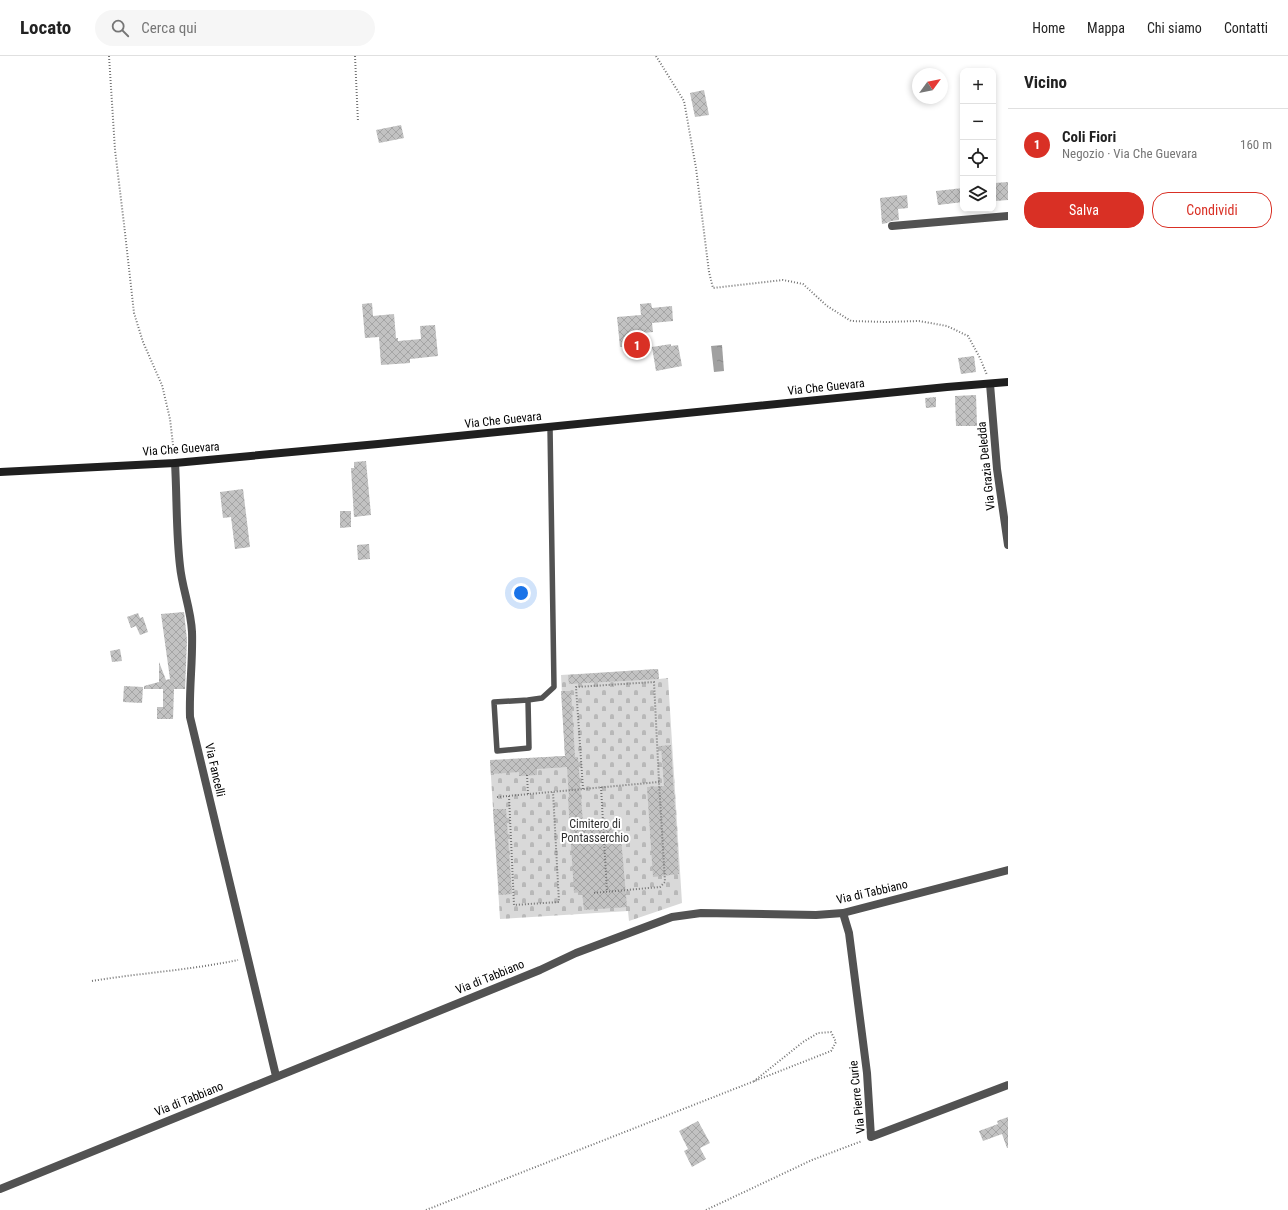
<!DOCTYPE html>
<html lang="it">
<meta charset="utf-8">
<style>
:root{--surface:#fff;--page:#f6f6f6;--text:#222;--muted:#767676;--line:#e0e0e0;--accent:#d93025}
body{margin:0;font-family:"Roboto Condensed",sans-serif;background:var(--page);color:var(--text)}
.controls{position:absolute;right:12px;top:12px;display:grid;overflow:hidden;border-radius:8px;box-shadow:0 2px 6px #0003}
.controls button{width:36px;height:36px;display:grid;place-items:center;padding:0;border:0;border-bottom:1px solid var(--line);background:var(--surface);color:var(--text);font:20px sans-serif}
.compass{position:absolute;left:912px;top:12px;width:36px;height:36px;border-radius:50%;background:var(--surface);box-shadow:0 2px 6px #0003;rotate:57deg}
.you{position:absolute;left:521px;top:537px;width:14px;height:14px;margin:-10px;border:3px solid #fff;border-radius:50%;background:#1a73e8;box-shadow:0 0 0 6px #1a73e833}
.badge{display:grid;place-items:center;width:26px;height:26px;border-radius:50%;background:var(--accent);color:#fff;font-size:13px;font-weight:700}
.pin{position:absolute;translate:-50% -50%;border:2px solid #fff;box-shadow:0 1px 4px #0006}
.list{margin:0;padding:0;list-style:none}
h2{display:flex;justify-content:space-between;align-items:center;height:52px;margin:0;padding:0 16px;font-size:17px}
h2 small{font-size:13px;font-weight:400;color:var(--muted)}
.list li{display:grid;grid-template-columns:26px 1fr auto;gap:12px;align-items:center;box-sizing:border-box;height:72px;padding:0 16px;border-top:1px solid var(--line)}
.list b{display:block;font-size:15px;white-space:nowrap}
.list p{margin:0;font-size:13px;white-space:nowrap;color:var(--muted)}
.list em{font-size:13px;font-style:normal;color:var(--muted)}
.actions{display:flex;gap:8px;padding:12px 16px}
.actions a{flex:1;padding:9px 0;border:1px solid var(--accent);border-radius:16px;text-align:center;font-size:14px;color:var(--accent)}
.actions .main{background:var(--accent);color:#fff}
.icon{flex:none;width:22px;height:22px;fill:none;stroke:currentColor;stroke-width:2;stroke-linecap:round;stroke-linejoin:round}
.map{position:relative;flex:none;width:1008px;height:1154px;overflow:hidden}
header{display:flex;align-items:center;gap:24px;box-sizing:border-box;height:56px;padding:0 20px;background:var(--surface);border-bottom:1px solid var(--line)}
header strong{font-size:19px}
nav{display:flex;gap:22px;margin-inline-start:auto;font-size:14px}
.search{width:280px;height:36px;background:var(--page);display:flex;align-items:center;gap:10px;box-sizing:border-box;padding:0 14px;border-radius:22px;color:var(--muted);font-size:15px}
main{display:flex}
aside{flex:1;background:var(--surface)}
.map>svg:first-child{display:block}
.cemetery{fill:url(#cemetery-stones)}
.water{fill:url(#water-ripples)}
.building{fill:url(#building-cross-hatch)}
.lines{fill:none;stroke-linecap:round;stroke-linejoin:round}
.path{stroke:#747474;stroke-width:2;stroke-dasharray:1 2;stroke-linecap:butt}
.lane{stroke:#525252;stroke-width:5.5}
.street{stroke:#525252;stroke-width:8}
.secondary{stroke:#1f1f1f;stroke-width:8}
.labels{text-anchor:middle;stroke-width:4;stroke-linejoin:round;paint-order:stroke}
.street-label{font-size:12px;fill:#000;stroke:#fff}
.park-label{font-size:12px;fill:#303030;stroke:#fff}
</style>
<header>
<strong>Locato</strong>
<div class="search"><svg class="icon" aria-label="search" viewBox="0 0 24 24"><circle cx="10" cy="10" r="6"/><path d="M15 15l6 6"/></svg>Cerca qui</div>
<nav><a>Home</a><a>Mappa</a><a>Chi siamo</a><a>Contatti</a></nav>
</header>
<main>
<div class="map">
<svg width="1008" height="1154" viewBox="0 0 1008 1154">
<defs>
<pattern id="cemetery-stones" width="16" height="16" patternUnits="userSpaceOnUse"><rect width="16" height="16" fill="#d9d9d9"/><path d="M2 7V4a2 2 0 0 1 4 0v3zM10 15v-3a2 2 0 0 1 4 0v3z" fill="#b8b8b8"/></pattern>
<pattern id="water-ripples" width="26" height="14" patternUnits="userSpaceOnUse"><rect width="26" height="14" fill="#a0a0a0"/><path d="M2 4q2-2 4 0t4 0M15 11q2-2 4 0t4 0" fill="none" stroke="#888"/></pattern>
<pattern id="building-cross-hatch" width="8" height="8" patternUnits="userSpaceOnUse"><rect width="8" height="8" fill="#c2c2c2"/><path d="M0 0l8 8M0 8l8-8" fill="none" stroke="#a5a5a5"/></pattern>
</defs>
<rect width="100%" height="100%" fill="#fff"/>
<!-- cemetery -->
<path class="cemetery" d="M658,613L659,623L668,622L682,847L629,865L628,855L500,863L490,705L565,700L561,619Z"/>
<!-- water -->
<path class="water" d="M722,289L724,315L714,316L711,290Z"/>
<!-- building -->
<path class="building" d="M704,34L709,59L695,61L690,37Z
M401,69L404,82L379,87L376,74Z
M1008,126V144L995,145V127Z
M963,132V146L938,149L936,135Z
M907,139L908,152L898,153L899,164L891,165L887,167L882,168L880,142Z
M372,247L373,260L394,258L396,282H398V285L421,283L420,270L435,269L438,300L410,303V307L381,309L379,281L365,282L362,248Z
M651,247L652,252L672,250L673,265L652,267L653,276L633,278L634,289L620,291L617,261L641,259L640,248Z
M671,288V290L678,289L682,310L656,315L652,291Z
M974,300L976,316L961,318L958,302Z
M976,339L977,370H956L955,340Z
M936,341V351L926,352L925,342Z
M366,405L371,459L354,461L351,412H354V406Z
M243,433L250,491L235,493L231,461L223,462L220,436Z
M340,455H351V471L340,472Z
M369,488L370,503L358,504L357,489Z
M184,556L187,584L185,633H174L173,663H157V651H163V633H144V630L159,626V606L166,624L170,623L161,558Z
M138,557L140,562L143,561L148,576L140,579L136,570L131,572L127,561Z
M120,593L122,605L112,606L110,595Z
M658,613L659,623L569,628L568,619Z
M124,630L143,631L142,647L123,646Z
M561,635H571L575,701H578L583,767L600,766V771L620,770L627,851L584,854L582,836L574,837L568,741H569L567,711L537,713V719L519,720V716L491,718L490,704L565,700Z
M671,689L679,818L653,821L647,731L664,730L661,690Z
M493,753H506L512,838L499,839Z
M1008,1061V1092H1007L1002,1078L983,1085L979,1075L998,1068L997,1065Z
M698,1065L710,1087L700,1092L706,1103L692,1111L684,1095L688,1093L679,1075Z"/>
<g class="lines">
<!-- path -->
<path class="path" d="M109,0L115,94L124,168L134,257L143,286L162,329L170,363L174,397
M355,0L358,66
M656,0L684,45L696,112L709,216L713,232L783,224L803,228L827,250L851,265L886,266L919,265L947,270L968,280L980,302L987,319
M527,719L528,738
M601,731L607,836
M583,733L576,631L654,626L659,726L665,826L660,831L593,837
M509,740L514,849L559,846L553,736
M497,741L659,726
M92,925C140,917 191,914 238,904
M426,1154L831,995L836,986L831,976L818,977L803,986L753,1026
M706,1154L812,1104L862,1085"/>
<!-- lane -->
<path class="lane" d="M528,644L494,646L497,695L529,692L528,644L542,642L554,631L550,371"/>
<!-- street -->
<path class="street" d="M892,170L1008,160
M990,328L997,413L1008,489
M175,407C177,441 176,476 180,510C182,532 191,553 192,576C193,604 189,632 190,661L276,1020
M843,857L849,877L867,1017L871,1081L1008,1029
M0,1133L540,914L576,897L672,861L701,857L816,859L843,857L1008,814"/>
<!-- secondary -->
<path class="secondary" d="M0,416L175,407L378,388L947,331L1008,326"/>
</g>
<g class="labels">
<!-- street labels -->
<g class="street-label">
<text transform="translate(826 331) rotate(-6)" y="4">Via Che Guevara</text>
<text transform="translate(503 364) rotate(-6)" y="4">Via Che Guevara</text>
<text transform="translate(181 393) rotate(-4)" y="4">Via Che Guevara</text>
<text transform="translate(986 410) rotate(-96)" y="4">Via Grazia Deledda</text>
<text transform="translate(215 714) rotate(77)" y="4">Via Fancelli</text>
<text transform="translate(872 836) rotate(-13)" y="4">Via di Tabbiano</text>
<text transform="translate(490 921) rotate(-22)" y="4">Via di Tabbiano</text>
<text transform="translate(857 1041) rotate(-96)" y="4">Via Pierre Curie</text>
<text transform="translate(189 1043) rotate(-22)" y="4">Via di Tabbiano</text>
</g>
<!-- park labels -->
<g class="park-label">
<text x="595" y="772">Cimitero di<tspan x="595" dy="14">Pontasserchio</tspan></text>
</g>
</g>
</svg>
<div class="controls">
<button>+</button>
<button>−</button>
<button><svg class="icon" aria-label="locate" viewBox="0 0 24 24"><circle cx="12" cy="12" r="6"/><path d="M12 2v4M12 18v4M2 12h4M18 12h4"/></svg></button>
<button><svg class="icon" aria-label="layers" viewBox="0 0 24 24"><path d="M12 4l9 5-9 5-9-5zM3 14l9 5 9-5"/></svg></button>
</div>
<svg class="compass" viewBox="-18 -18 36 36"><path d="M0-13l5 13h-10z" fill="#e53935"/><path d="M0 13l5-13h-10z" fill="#767676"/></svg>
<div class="you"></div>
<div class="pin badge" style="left:637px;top:289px">1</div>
</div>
<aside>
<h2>Vicino<small></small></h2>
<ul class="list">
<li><span class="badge">1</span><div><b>Coli Fiori</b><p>Negozio · Via Che Guevara</p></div><em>160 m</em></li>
</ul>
<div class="actions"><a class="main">Salva</a><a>Condividi</a></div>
</aside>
</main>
